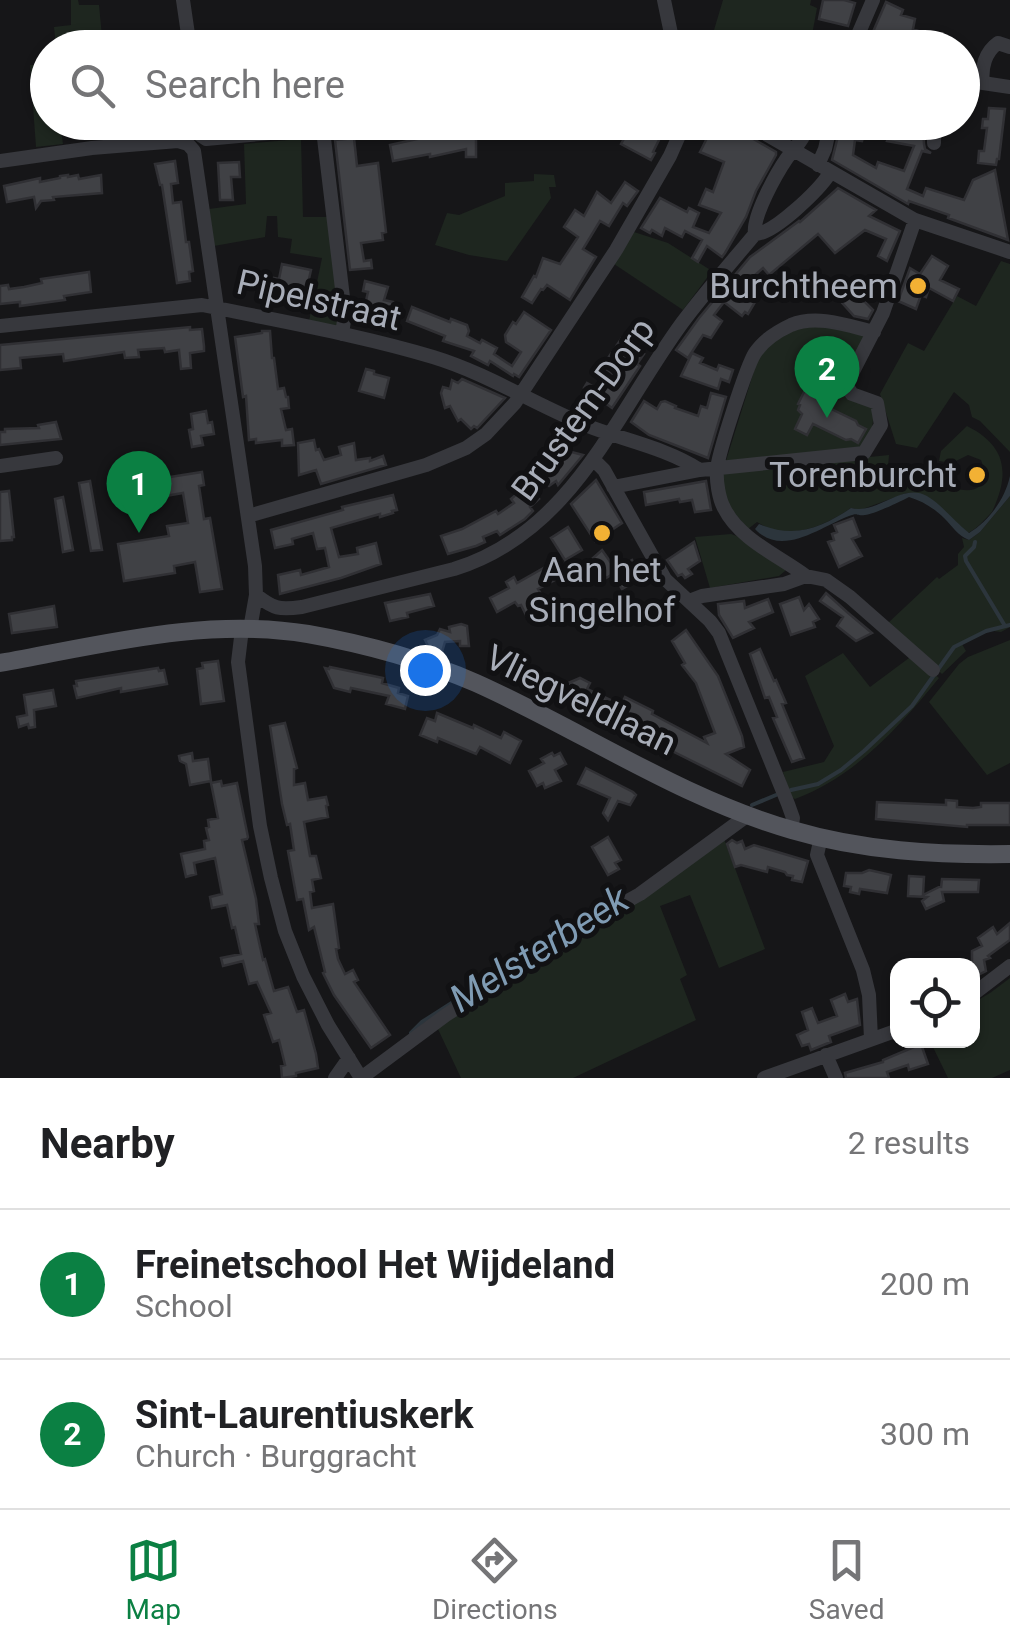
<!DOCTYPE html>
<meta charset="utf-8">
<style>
:root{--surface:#fff;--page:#f2f2f2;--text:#202124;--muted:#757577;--line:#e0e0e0;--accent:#0b8043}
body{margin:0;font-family:Roboto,sans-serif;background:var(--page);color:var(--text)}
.controls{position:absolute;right:30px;bottom:30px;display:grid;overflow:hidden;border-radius:20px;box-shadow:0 2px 8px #0004}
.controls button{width:90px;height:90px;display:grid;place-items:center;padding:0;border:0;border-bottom:2px solid var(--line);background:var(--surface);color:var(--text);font:50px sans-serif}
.you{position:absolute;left:425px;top:670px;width:35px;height:35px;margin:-25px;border:8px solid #fff;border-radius:50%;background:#1a73e8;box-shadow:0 0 0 15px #1a73e833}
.badge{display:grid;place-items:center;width:65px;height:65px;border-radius:50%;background:var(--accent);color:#fff;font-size:32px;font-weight:700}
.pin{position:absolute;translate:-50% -82px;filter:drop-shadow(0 2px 5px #0008)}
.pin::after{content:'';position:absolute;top:52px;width:35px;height:30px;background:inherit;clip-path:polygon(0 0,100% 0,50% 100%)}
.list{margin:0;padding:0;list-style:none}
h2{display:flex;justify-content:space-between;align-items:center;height:130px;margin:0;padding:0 40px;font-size:42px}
h2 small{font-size:32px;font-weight:400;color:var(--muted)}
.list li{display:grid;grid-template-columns:65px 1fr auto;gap:30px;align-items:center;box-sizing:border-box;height:150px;padding:0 40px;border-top:2px solid var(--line)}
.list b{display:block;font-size:38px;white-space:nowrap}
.list p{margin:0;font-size:32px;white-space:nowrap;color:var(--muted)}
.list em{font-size:32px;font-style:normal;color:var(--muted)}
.icon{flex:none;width:55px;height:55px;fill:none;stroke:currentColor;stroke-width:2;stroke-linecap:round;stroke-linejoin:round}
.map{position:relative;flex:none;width:1010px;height:1078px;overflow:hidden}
.search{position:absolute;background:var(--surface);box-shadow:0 2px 8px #0004;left:30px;right:30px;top:30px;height:110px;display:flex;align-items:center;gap:25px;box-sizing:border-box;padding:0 35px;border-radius:55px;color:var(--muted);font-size:38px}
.sheet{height:430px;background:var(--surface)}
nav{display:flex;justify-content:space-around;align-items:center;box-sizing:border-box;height:140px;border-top:2px solid var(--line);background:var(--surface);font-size:28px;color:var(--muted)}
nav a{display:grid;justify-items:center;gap:5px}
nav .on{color:var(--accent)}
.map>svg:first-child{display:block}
.green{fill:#1e261f}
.water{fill:#2c353c}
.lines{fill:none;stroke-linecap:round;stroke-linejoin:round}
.stream{stroke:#2c353c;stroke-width:4}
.building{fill:#404145;stroke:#303034;stroke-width:2.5}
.minor{stroke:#37383d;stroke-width:14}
.major{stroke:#53555c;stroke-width:18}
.poi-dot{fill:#f2b134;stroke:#111113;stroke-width:4}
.labels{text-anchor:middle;stroke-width:10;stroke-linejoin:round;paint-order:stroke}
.poi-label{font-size:35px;fill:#a8adb8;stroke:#111113;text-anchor:end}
.street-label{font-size:35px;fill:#a8adb8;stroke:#111113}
.water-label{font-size:38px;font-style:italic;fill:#7f9bb3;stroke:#111113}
</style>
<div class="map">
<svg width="1010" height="1078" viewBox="0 0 1010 1078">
<rect width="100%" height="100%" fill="#161618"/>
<!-- green -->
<path class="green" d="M71,0H78L79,5H99L103,47H56L54,27L71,25Z
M723,0H811L810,5L817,8L812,35L765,30L759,48L732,47L711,40Z
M47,64L48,122L60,123L63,144L36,147L30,65Z
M301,139L303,217H328L340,328L309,321L322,258L290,253L292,239L278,237L277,216H267L265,237L214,246L209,209L246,204L244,144Z
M534,174L554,175L556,187H549L551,198L507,261L469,255L435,245L447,213L459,215L505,196V183L534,181Z
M634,232L668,243L712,271L683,310L614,264Z
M1001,261L1010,264V452L980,421L972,417L969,405L954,392L917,448L896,444L880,394L908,343L924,351L957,296L976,306Z
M811,324L870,334L840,392L874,407L872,432L867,448L725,464L758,358L778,337Z
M967,426C1007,446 1010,474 992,512C984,520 978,528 968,533L928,497L907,493L860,510L851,508C823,527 788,542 757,522L748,529L726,503L722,472L889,455L887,477L902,476L925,485L934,476L948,474L951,487C976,496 991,486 981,460L968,455L952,463L939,461L941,451Z
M1010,496V627L1001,632L985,630L962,644L966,651L942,674L888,623L937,577L939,579L958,565V554L964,547L962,538L969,540L980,532Z
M731,534L742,538L786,568L785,571L779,576L710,588L695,537Z
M1010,640V763L987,775L929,702L959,664L968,657Z
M843,653L870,687L913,655L939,678C899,727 855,777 795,799L791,797L783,772L824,762L834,746L805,676Z
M723,836L765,949L719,968L690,895L660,906L687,975L680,979L696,1020L573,1078H461L437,1027Z
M1010,978V1070L992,1078H948L930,1041L972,1040L973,1003L990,993Z"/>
<!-- water -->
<path class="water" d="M1010,476V496L980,532L969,540C957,535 953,527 944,518C934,508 922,501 909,497C900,502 874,514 865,515C854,516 859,512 849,516C820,527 782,558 755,529L759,524C795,539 821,528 851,508C877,515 902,482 927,496C942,505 955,522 969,533C989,521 1005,499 1010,476Z"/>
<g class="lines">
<!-- stream -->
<path class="stream" d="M975,542L974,547L965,556L966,561L1005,626
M791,790L818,784L841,770L864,751L912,706L954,647L986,631L1010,625
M752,805L776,795
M497,974L513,962L552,942L578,920L611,903
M411,1033L422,1022L472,990"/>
</g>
<!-- building -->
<path class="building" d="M823,0H844L855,3L848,26L819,19Z
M886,2L903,10L901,15L915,19L913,29L927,34L922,48H866Z
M989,108L1005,109L999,159H997L996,165L978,163L979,151H984L987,128H982L983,119H988Z
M650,122H668L653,152L655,153L651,160L621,144L633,123L645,130Z
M700,122H724L776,152V155L756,191L746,217L725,253L722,257L707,246L698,262L692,258L702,240L685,231L682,237L665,228L662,236L652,230L650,233L641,228L660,198L687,212L689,208L699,213L693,227L709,233L721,213L699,205L706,189L713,192L724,162L700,152L708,136L696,129Z
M846,122H868L862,141L855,140L853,155L876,168L878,162L904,171L914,146L887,141L891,132L909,136V122H923L924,144L925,149L931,153L922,151L907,189L923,196L926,188L964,200L973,180L995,170L1008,240L948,218L949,215L909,201L908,204L832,160L841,124L846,125Z
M476,134V157H466V149L430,157V154L393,161L390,145L426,137Z
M354,138L357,166L378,163L386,232L382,233L383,240L361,243L364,261L371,260L372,268L350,270L335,140Z
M175,161L178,183L171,184L173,203L181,202L186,242H189L193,271L189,272L190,281L177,283L162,185H160L155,164Z
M239,162L240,177H231L233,200H220L218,163Z
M68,175V177L78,175L79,179L101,175L102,193L53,197L54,200L41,201L36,208L34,197L7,202L4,186L40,178V182L60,178V176Z
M625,182L638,191L627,206L623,203L609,226L600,221L583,249L596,257L570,300L547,285L543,290L541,289L532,303L522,297L534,276L536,277L543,258L560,264L578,237L564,227L575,210L584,216L597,192L611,203Z
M838,188L876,210L869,216L900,231L887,261L878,256L886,239L865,230L835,253L818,234L769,275L763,268L755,275L749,286L761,292L748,314L745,312L742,316L724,302L714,315L722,321L711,338L703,335L688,358L676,350L699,318L750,257L799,221L800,222Z
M932,256L948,266L940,280L959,289L953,301L929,288L926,297L921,295L916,309L898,301L910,268L920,274Z
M282,264L311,270L304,301L291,298L292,294L272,290L274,278L279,279Z
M89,272L91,292L64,296L65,300L20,306V302L0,304V286L8,285L9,289L24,287L42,283L41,279Z
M365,281L388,287L384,300L393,302L391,310L386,309L385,314L364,309L368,292L363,291Z
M848,285L873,310L868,319L854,316L836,296Z
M412,307L450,322L451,319L467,325L469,331L467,336L480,343L482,340L497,348L494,354L512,366L521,352L506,342L505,335L513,322L516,324L524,312L551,330L519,377L514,374L513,376L490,361L488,365L471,356L474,351L443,341L445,336L407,321Z
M647,326L654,330L640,352L644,354L637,364L640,366L612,408L584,388L587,383L601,391L613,374L602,367L621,339L633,347Z
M190,327V330L202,329L204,346V351L190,353L191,368L181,369L179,350L165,352L164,348L138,350L139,357L125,358L124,352L64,361L63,354L20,358L21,368L0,370V345Z
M262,331H270L272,358H274L278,389L284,388L286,397H288L289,408L281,409L286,430L292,429L294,445L282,446V440L256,443V439L249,440L246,396L243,397L235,337L262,333Z
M692,353L703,358L700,363L717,370L719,365L733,370L729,382L721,379L718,389L681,376Z
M366,369L374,371V374L389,378L384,398L359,391Z
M462,379L505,398L477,428L474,426L471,429L461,419L458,421L450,406L445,408L441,393L443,387L450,389L452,380L458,383Z
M805,390L812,393L813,390L821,394L826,398L823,405L856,421L858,425L866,429L858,443L851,439L846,440L813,424L807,435L795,429L802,414L798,410L800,405L798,404Z
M711,393L726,397L708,458L649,435L631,422L644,401L657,409L661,402L665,401L676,406L675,408L698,416L701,406L707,408Z
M206,411L208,423L212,422L214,434L201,436L203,445L192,447L189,430L193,429L191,414Z
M56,422L61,439L0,445V432H5V429L39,428L38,425Z
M314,440L316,450L319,449L324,460L341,455L339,447L354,443L356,460L370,458V461L383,456L386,465L321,484L316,470L299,475L298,443Z
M560,449L583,455L558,485L556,481L549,486L542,481Z
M202,472L204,485L199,486L204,519L210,518L222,589L200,592L195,562L174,566L175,573L124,581L118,544L169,536L167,526L188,523L183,493L148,499L147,495L140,496L138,482Z
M596,480L622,523L595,541L571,504Z
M90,481L102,550L91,551L79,483Z
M706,481L711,510L695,512L692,500L680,502L679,499L646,505L644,492Z
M529,488L539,499L530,507L533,511L525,519L500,535L497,531L483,537L485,542L476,546L448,554L441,536L462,529L496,511L498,514L514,503L511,499L519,492L522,495Z
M9,491L14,537H12V540L0,541V492Z
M393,495L397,510L392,511L393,513L380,517V514L331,528L339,557L358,554L357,548L376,543L381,564L341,578L280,594L278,575L300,570L301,575L329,567L325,548L317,549L313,533L292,539L293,544L275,548L271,530L343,510L342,507Z
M63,497L73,550L63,552L55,499Z
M853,518L860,536L852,539L862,556L839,567L828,542L834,540L832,534L837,532L834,525Z
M568,527L582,550L565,560L551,538Z
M694,542L700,561L688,569L692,574L685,578L682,574L678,576L667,560Z
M602,550L616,570L632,560L641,576L639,579L622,589L613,574L606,578L593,558Z
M549,565L557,579L538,589L541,594L538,596L543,606L526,615L521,605L518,606L515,602L497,612L490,598L509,588L506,582L514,577L517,583Z
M826,593L847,612L872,633L856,641L837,626L843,617L820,601Z
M430,594L434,606L407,613L408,617L390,621L385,603Z
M799,597L804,610L809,604L819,619L813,622L815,627L791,635L780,604Z
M768,599L773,612L749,622L754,628L733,638L719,615L718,604L744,601L745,608Z
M54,606L57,627L12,633L9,614Z
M461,624L467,626L469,646H460V641L445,642L442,652L429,648L425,640L437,635L440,629L450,632L449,627Z
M686,630L718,676L742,736L744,747L726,754L750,770L742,786L638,734L640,732L589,708L594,699L578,704L562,696L559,687L580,678L590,683L587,689L621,705L625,697L653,711L652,714L707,743L704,737L715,733L696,683L682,665L685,663L672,641Z
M760,649L774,681L776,680L786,703L782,704L804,758L792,762L773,718L777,717L769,697L765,698L750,654Z
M218,661L224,701L201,704L197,669L203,668L202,663Z
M330,667L383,678L382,683L399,688L398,693L408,696L405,709L386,704L389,696L351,688L350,692L334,688L325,668L329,669Z
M158,668L159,671L164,670L167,684L121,692V688L77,698L74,686H77L76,681Z
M53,690L56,706L34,710L35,727L29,728L28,724L19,727L17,717L27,715L24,695Z
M437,713L473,728L474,725L501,738L504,732L521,741L510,763L480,747L476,754L438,738L437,742L420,735L427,718L435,721Z
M285,723L297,768L294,769V785L305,783L308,800L326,797L328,805L326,806L328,817L304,822L310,856H316L321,878L312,880L314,891L310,892L312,908L333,904L339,948L336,949L338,959L345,974L353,970L358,980L354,982L390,1035L371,1048L334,995L323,973L325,972L314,927L309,930L303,899L297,900L288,851L294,850L290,824L287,825L282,804L270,726Z
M192,753L193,761L208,759L211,781L190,785L186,764L180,761L179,756Z
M552,753L554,756L560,753L566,764L555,770L561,781L545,788L543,783L537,786L529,771L544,763L541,759Z
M586,768L633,792L636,795L630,805L618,801L608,820L603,813L610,798L578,784Z
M221,781L222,786L237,783L248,837L247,839L242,840L256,899L259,924H255L263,960L265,959L274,991L288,987L297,1012L304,1010L316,1054L318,1068L296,1073V1076L282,1078L281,1066L285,1065L279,1040L273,1042L264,1015L271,1013L257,982L249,984L243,961L223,966L221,958L241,954L235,927L232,928L227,905L212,908L210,897L222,894L215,858L194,863L196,874L186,877L181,854L205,849L204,841L209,840L206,828L209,827L208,820L218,818L211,783Z
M946,800L957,801V807L973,808L981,807V803H1010V825H967V827L876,819L877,802L946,805Z
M608,837L621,860L615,863L619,869L608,875L592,847Z
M732,840L737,843L742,841L745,849L754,845L808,861L802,882L792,880L793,876L787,875L785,872L768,867L767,872L741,865L735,867L727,844Z
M869,870L891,875L887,893L860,889L859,894L850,892L851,887L844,886L846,873H862Z
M909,876L924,877L923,895L941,886V888L942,879L979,880L978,892H942L944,901L926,909L922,901L927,897L908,896Z
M1010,923V940L988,956L990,958L984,960L986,971L972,978V951L982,946L978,938L993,927L997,934Z
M845,994L848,1002L857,999L860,1025L829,1036L831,1042L811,1050L809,1044L802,1046L797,1035L808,1030L802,1012L812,1008L818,1023L837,1016L831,1000Z
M921,1044L928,1064L909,1070L908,1065L887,1072L889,1078H846L845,1073L883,1062V1060Z"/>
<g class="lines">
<!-- minor -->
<path class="minor" d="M183,0L190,48
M664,0L674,48
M1010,47L998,43C985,52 981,68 983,83L1010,87
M828,48H838
M850,48L857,37L873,0
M962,81L983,83
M196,122L197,133L206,139L390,122
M745,122L915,220L1010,252
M934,122V143
M323,130L345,314L342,334
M0,161L92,148L178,141L188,144L194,151L255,566L256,595L250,629
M818,165L825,149L831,122
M755,234C752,217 776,174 787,158C797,145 805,139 808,122
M0,326L202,305L217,308C289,323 363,336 433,357C489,374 539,407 593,428C628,441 668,449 700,470
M846,385L883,313L915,220
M830,388L846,385
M593,459L604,470L665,579L710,621L719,633L788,804L793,818L791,830
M0,466L56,458
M613,487L700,470L864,453L881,425L877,403L852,394L846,385
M248,516L426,465L466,448L486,434L515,403L616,250L670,156L685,122
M806,576C779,556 739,539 724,508C719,499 716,481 717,470C717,457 747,365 755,353C763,341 778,331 791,325C817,314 849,326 874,332
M256,595C274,609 279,610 302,607L454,569C573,532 614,416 682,323C705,292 730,264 755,234C774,234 819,190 830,173
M689,601L702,596L784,584L806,576L826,580L850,597L933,670
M242,629L238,662L260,826L271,878L285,931L303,976L328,1025L361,1078
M821,837L817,855L863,970L869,995L871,1039
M972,995L1010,966
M826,1055L836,1078
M335,1078L349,1058
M361,1078L446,1015L498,981L559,946L577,929L640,894L748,815
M764,1078L898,1030"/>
<!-- major -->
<path class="major" d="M0,663C101,645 205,617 308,634C365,644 423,660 476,683C581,730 680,798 792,830C863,851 936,855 1010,854"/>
</g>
<!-- markers -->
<g class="poi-dot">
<circle cx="918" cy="286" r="10"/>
<circle cx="977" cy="475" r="10"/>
<circle cx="602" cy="533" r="10"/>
</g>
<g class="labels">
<!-- poi labels -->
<g class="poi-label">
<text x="898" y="298">Burchtheem</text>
<text x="957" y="487">Torenburcht</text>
<text x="602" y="582" text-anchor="middle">Aan het<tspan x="602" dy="40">Singelhof</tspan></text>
</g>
<!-- street labels -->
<g class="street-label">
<text transform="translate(319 300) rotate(13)" y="12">Pipelstraat</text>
<text transform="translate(583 409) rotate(-54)" y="12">Brustem-Dorp</text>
<text transform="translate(581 700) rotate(26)" y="12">Vliegveldlaan</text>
</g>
<!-- water labels -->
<g class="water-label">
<text transform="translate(539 949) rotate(-32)" y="13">Melsterbeek</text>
</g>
</g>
</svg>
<div class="controls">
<button><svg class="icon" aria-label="locate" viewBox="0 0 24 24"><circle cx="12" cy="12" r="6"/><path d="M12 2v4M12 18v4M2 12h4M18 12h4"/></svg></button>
</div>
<div class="you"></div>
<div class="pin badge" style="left:139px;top:533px">1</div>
<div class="pin badge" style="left:827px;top:418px">2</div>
<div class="search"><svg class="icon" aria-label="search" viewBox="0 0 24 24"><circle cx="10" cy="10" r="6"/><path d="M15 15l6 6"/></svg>Search here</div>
</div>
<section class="sheet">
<h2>Nearby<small>2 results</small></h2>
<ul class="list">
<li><span class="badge">1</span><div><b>Freinetschool Het Wijdeland</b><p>School</p></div><em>200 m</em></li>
<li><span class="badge">2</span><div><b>Sint-Laurentiuskerk</b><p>Church · Burggracht</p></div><em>300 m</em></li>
</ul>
</section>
<nav>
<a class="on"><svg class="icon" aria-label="map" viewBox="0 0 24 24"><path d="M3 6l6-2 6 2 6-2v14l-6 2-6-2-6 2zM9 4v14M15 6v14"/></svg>Map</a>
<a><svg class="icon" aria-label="directions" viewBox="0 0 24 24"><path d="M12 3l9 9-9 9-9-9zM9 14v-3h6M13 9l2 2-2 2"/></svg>Directions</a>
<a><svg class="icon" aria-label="saved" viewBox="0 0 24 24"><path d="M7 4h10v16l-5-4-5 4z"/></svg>Saved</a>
</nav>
